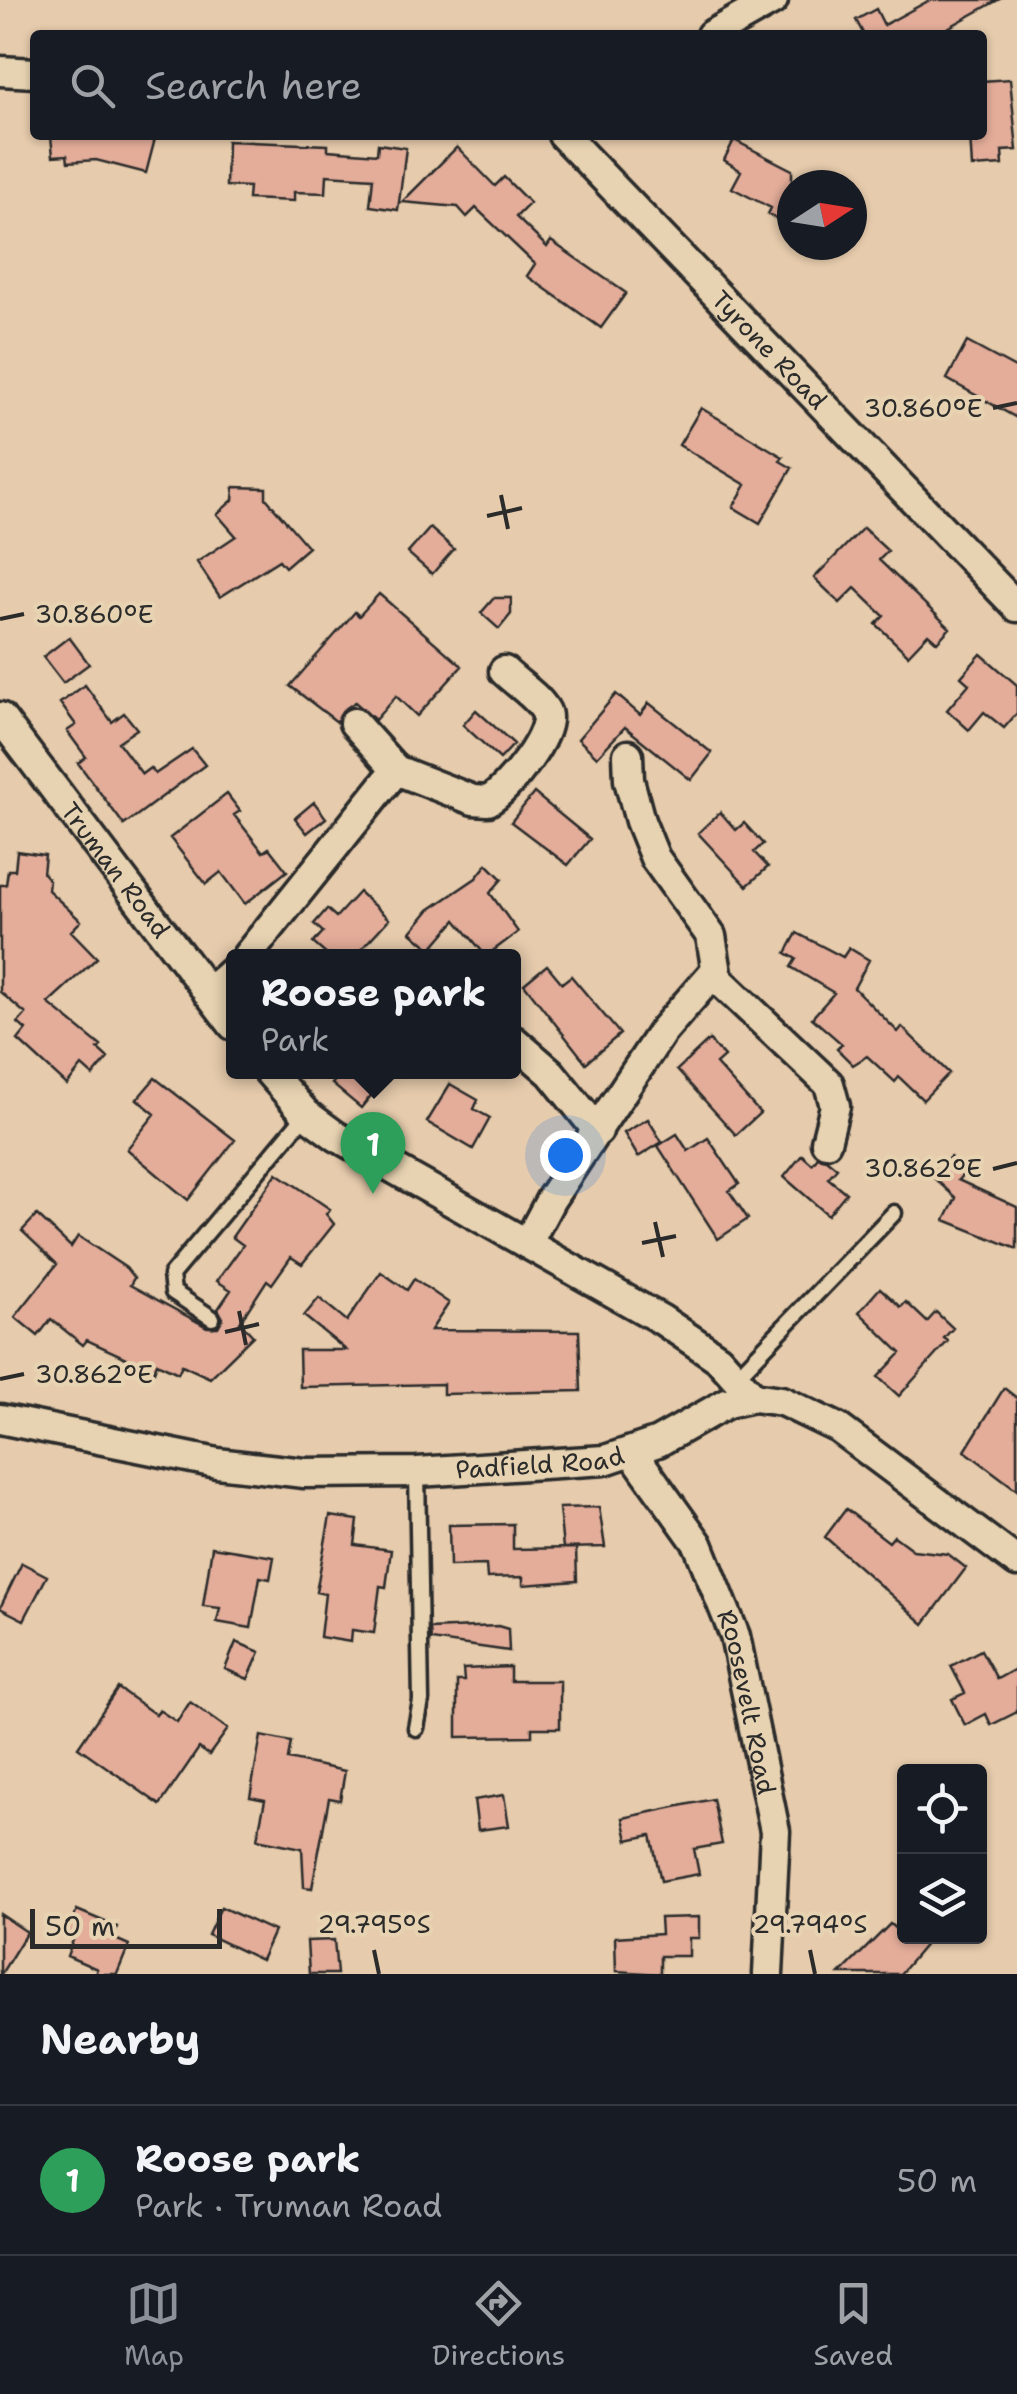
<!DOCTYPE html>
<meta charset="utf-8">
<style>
:root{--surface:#171b24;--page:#20242c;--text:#f1f3f6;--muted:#9ea1a6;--line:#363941;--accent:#8c9099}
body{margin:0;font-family:"Shantell Sans",sans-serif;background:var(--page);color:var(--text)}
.controls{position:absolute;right:30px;bottom:30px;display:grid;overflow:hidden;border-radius:10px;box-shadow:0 2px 8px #0004}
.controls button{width:90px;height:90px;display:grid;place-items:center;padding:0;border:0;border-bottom:2px solid var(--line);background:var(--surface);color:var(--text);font:50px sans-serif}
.compass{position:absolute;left:777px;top:170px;width:90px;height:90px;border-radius:50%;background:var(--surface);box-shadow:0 2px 8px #0004;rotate:78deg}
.scale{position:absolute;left:30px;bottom:25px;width:192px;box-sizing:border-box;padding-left:10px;border:5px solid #2b2b2b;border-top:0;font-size:28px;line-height:35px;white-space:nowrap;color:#2b2b2b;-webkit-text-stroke:8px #e7d3b1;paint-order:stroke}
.you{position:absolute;left:565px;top:1155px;width:35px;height:35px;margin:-25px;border:8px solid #fff;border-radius:50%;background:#1a73e8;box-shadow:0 0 0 15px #1a73e833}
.badge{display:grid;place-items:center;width:65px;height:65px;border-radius:50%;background:var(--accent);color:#fff;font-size:32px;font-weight:700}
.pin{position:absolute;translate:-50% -82px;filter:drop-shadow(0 2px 5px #0008)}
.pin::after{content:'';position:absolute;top:52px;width:35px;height:30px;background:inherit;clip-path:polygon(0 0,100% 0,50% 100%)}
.popup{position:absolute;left:226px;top:949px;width:295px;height:130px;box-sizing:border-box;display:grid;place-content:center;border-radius:10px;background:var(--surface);filter:drop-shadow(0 2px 8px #0005);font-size:32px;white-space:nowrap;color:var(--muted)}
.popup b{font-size:38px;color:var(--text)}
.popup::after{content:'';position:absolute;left:50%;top:100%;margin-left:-20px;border:20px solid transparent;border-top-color:var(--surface)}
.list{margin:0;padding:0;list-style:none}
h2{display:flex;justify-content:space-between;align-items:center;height:130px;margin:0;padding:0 40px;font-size:42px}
h2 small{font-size:32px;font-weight:400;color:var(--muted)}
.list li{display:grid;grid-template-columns:65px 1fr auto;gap:30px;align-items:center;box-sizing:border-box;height:150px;padding:0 40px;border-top:2px solid var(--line)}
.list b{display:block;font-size:38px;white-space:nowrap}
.list p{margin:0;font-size:32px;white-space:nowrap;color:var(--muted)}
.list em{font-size:32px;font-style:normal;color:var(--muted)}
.icon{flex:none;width:55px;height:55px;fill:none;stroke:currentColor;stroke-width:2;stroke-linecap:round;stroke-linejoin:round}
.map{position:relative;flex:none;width:1017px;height:1974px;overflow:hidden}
.search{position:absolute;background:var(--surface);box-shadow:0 2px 8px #0004;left:30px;right:30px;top:30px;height:110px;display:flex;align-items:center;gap:25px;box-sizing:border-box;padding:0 35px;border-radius:10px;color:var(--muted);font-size:38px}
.sheet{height:280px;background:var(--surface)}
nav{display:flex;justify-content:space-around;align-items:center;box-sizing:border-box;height:140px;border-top:2px solid var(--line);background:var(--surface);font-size:28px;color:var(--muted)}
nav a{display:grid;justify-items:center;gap:5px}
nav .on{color:var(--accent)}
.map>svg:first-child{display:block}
.building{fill:#e4ad9a;stroke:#2b2b2b;stroke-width:2.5}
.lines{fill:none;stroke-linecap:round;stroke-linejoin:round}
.service-casing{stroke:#2b2b2b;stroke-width:21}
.minor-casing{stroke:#2b2b2b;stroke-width:35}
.service{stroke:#e7d3b1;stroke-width:14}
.minor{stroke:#e7d3b1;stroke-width:28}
.ticks{fill:none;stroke:#2b2b2b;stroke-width:4}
.labels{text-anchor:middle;stroke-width:8;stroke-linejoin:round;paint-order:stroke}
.street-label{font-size:25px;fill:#2b2b2b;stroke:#e7d3b1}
.ticks-label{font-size:25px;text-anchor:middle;fill:#2b2b2b;stroke:#e7d3b1;stroke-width:8;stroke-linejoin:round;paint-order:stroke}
</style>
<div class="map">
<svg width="1017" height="1974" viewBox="0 0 1017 1974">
<rect width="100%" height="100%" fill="#e6cbac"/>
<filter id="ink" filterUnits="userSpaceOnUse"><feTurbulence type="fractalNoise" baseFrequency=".01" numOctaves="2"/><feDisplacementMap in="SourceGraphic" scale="20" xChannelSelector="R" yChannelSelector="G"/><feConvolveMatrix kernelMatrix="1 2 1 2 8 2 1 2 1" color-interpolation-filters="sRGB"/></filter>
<g filter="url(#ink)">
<!-- building -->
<path class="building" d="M930,0H998L935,35H864L856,20L876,9L884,25Z
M1010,79L1017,150L1002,151L1003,165L972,167L970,135H982V81Z
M156,135L146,173L96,160L68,162L67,155L53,156L51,136Z
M734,140L792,170V227L768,214L771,208L732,188L741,171L724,160Z
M227,141L328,145V150L377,154L378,144L406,148L398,210L370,206L373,178L327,175L326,193L294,192V201L248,199L249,187L226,186Z
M457,147L495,186L504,177L530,203L516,217L547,247L551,241L626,293L601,328L527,276L535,264L476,208L467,217L458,207L402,202Z
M967,342L1017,369V418L947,379Z
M701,408L783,457L780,461L792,468L760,523L733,507L746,485L679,445Z
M234,487L266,488V498L308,547L285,567L279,560L220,597L197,562L236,536L217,514L233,500Z
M430,528L454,549L432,574L408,553Z
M863,528L888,551L879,560L950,628L937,642L928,634L908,655L876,624L884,616L855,588L840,603L814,578Z
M379,594L462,666L417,716L396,696L375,720L355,702L342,711L337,722L290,686L355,612L359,616Z
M494,598H511V614L499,629L481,613Z
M69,637L89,664L63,683L43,657Z
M981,654L1017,685V713L1004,728L984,712L969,730L947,710L969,684L961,677Z
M85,685L112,722L124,713L137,729L118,742L142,774L150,768L155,774L192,749L205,765L124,825L78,763L86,757L67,731L76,725L60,703Z
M616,694L640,715L649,703L712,753L691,780L625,727L597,757L578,739Z
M476,710L514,744L500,759L463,725Z
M534,793L590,839L568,865L511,822Z
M227,794L240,811L234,815L263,852L269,848L287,871L245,904L221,872L206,884L170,838Z
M314,802L326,818L307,833L295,818Z
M720,812L736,830L744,823L763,844L754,852L768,867L747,886L698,833Z
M17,851L45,855L43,873L49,880L48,890L81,921L71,931L97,958L48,1003L101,1046L98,1049L108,1058L93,1076L82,1066L67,1085L18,1040L26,1030L18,1023L26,1014L0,992V885H6L8,870H15Z
M487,864L502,879L490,893L518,932L486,956L456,920L431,949L411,932L429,910L476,878Z
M359,892L389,919L355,956H328L313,943L323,932L314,924L327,909L336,917Z
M797,933L843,957L849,948L869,960L854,988L898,1032L902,1027L949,1073L923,1100L899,1077L895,1082L867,1056L853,1065L837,1049L842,1044L812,1018L834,993L791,967L796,959L786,953Z
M547,965L562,983L571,976L620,1034L586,1063L524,984Z
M709,1040L724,1057L716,1064L760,1113L736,1135L677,1070Z
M343,1072H370L382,1082L361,1108L332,1084Z
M155,1078L235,1140L188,1200L127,1149L155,1114L137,1099Z
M450,1084L478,1100L474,1109L490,1118L473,1149L427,1122Z
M648,1119L662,1142L638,1157L624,1133Z
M677,1134L688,1151L708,1138L739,1184L729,1191L748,1219L718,1239L658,1146Z
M802,1155L812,1164L818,1157L826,1159L837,1168L828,1178L846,1193L828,1215L784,1177Z
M950,1157L966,1171L958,1180L1017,1207V1249L945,1220L956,1198L924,1169L926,1165L937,1170Z
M277,1173L330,1209L326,1214L334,1224L302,1264L291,1257L272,1284L267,1280L240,1322L253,1336L210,1378L182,1365L178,1373L157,1363L154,1371L87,1340L83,1345L51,1319L38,1336L15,1317L57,1264L22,1231L37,1215L71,1247L78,1236L126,1268L134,1278L130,1285L207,1327H218L223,1318L218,1309L231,1290L217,1281L243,1245L232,1237Z
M381,1272L407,1290L414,1279L449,1303L431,1330L579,1331L581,1391L443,1394V1384L300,1387L299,1350H346L304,1316L319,1298L347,1321Z
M880,1288L901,1307L906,1302L927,1322L936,1312L953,1328L944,1338L948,1341L899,1396L878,1377L901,1353L859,1312Z
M1004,1388L1017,1398V1490L965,1451Z
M599,1507L605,1547L563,1548L559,1508Z
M846,1509L889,1542L894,1536L913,1550L948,1554L966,1568L924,1624L825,1537Z
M330,1516L358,1520L355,1545L391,1550L386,1587L380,1586L374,1633L352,1630L351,1642L320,1637L325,1594L316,1592Z
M513,1524V1549L576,1548L577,1581L523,1585V1577L487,1578L486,1565L450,1566L449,1525Z
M212,1547L274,1557L270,1579L260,1577L251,1628L217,1622L220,1608L203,1606Z
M22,1563L47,1576L24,1620L0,1608Z
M498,1626L508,1629L509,1651L431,1640L430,1629Z
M236,1642L260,1652L248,1679L225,1669Z
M981,1650L997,1679L1017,1668V1712L991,1725L986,1714L965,1725L952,1699L965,1693L951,1666Z
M510,1667V1681H560V1728H532V1736L457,1737V1681H464L463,1669Z
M118,1688L156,1715L159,1710L177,1722L190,1702L228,1729L209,1755L199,1748L160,1805L78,1747Z
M261,1736L291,1742L288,1759L345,1771L340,1800L329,1798L312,1888L304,1887L302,1848L257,1839L265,1800L250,1797Z
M504,1795L509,1826L478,1830L474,1800Z
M713,1799L722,1844L694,1849L699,1874L661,1881L651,1835L628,1840L623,1818Z
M221,1907L274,1931L261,1960L208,1935Z
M77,1910L117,1927L113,1938L129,1945L117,1974H95L97,1969L67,1956L75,1935L67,1932Z
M0,1914L27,1932L1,1974H0Z
M699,1917V1938H689V1956H660V1974L616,1971L615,1937L661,1934L660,1918Z
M890,1924L904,1936H932L900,1974H840Z
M334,1940L337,1974H309L307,1941Z"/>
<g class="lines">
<defs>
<path id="service" d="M212,1318L173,1292L171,1275L306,1114
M736,1377L894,1213
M416,1728L421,1701L417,1472"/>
<g id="minor">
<path d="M711,35L773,0"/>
<path d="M0,71L35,73"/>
<path id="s1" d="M563,135L1017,607"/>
<path id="s2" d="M0,717L233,1025"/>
<path d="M354,723L396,770L473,800L488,801C506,792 558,730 545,710C536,695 516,683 504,671"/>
<path d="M628,755L629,780L640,821L655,858L711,936L718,979L829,1084L835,1106L826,1142"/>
<path d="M247,956L396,770"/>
<path d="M208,993L233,971"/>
<path d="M513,1040L551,1073L598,1131"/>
<path d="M269,1072L306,1114L336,1136L662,1320L718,1358L753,1397"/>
<path d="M527,1244L551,1199L662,1032L715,971"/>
<path id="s3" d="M0,1419L217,1463L304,1473L417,1472L605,1460L658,1442L727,1403L753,1397L782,1401L838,1428L1017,1562"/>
<path id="s4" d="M633,1453L698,1544L735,1636L775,1831L768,1974"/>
</g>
</defs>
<!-- service casing -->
<use href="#service" class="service-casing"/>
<!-- minor casing -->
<use href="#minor" class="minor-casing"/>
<!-- service -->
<use href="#service" class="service"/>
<!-- minor -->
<use href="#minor" class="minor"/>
</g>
</g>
<!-- ticks -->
<path class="ticks" d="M993,408L1017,403M501,495L508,529M487,516L522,508M0,619L24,614M993,1169L1017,1163M655,1222L663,1257M642,1243L676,1236M239,1311L246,1345M225,1332L259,1324M0,1379L24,1374M374,1950L379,1974M810,1950L815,1974"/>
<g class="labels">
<!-- street labels -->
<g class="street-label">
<text dy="9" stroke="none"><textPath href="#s1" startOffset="298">Tyrone Road</textPath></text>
<text dy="9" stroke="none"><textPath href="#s2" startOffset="192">Truman Road</textPath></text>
<text dy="9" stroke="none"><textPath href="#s3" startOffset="545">Padfield Road</textPath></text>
<text dy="9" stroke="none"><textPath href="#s4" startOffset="278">Roosevelt Road</textPath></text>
</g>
</g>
<g class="ticks-label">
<text x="923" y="417">30.860°E</text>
<text x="94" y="623">30.860°E</text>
<text x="923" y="1177">30.862°E</text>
<text x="94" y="1383">30.862°E</text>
<text x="374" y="1933">29.795°S</text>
<text x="810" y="1933">29.794°S</text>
</g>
</svg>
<div class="controls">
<button><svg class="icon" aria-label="locate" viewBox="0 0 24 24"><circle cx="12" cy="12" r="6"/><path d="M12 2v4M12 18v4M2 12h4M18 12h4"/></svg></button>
<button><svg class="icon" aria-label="layers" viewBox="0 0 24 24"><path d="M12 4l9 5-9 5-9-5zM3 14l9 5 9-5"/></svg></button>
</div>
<svg class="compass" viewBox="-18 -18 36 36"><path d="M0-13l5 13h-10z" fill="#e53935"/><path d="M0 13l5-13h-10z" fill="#9ea1a6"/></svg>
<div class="scale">50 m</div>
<div class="you"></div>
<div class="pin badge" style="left:373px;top:1194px;background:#2e9e5b">1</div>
<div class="popup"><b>Roose park</b>Park</div>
<div class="search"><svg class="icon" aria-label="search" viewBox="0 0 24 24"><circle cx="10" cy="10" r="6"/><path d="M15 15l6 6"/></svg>Search here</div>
</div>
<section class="sheet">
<h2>Nearby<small></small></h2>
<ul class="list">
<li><span class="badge" style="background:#2e9e5b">1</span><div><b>Roose park</b><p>Park · Truman Road</p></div><em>50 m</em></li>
</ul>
</section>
<nav>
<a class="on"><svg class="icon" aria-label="map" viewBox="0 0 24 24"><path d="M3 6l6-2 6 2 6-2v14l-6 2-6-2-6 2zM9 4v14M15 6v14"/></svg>Map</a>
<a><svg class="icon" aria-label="directions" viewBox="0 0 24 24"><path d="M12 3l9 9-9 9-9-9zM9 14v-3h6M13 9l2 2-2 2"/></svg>Directions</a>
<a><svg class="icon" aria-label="saved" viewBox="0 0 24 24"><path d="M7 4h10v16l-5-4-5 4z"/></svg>Saved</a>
</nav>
